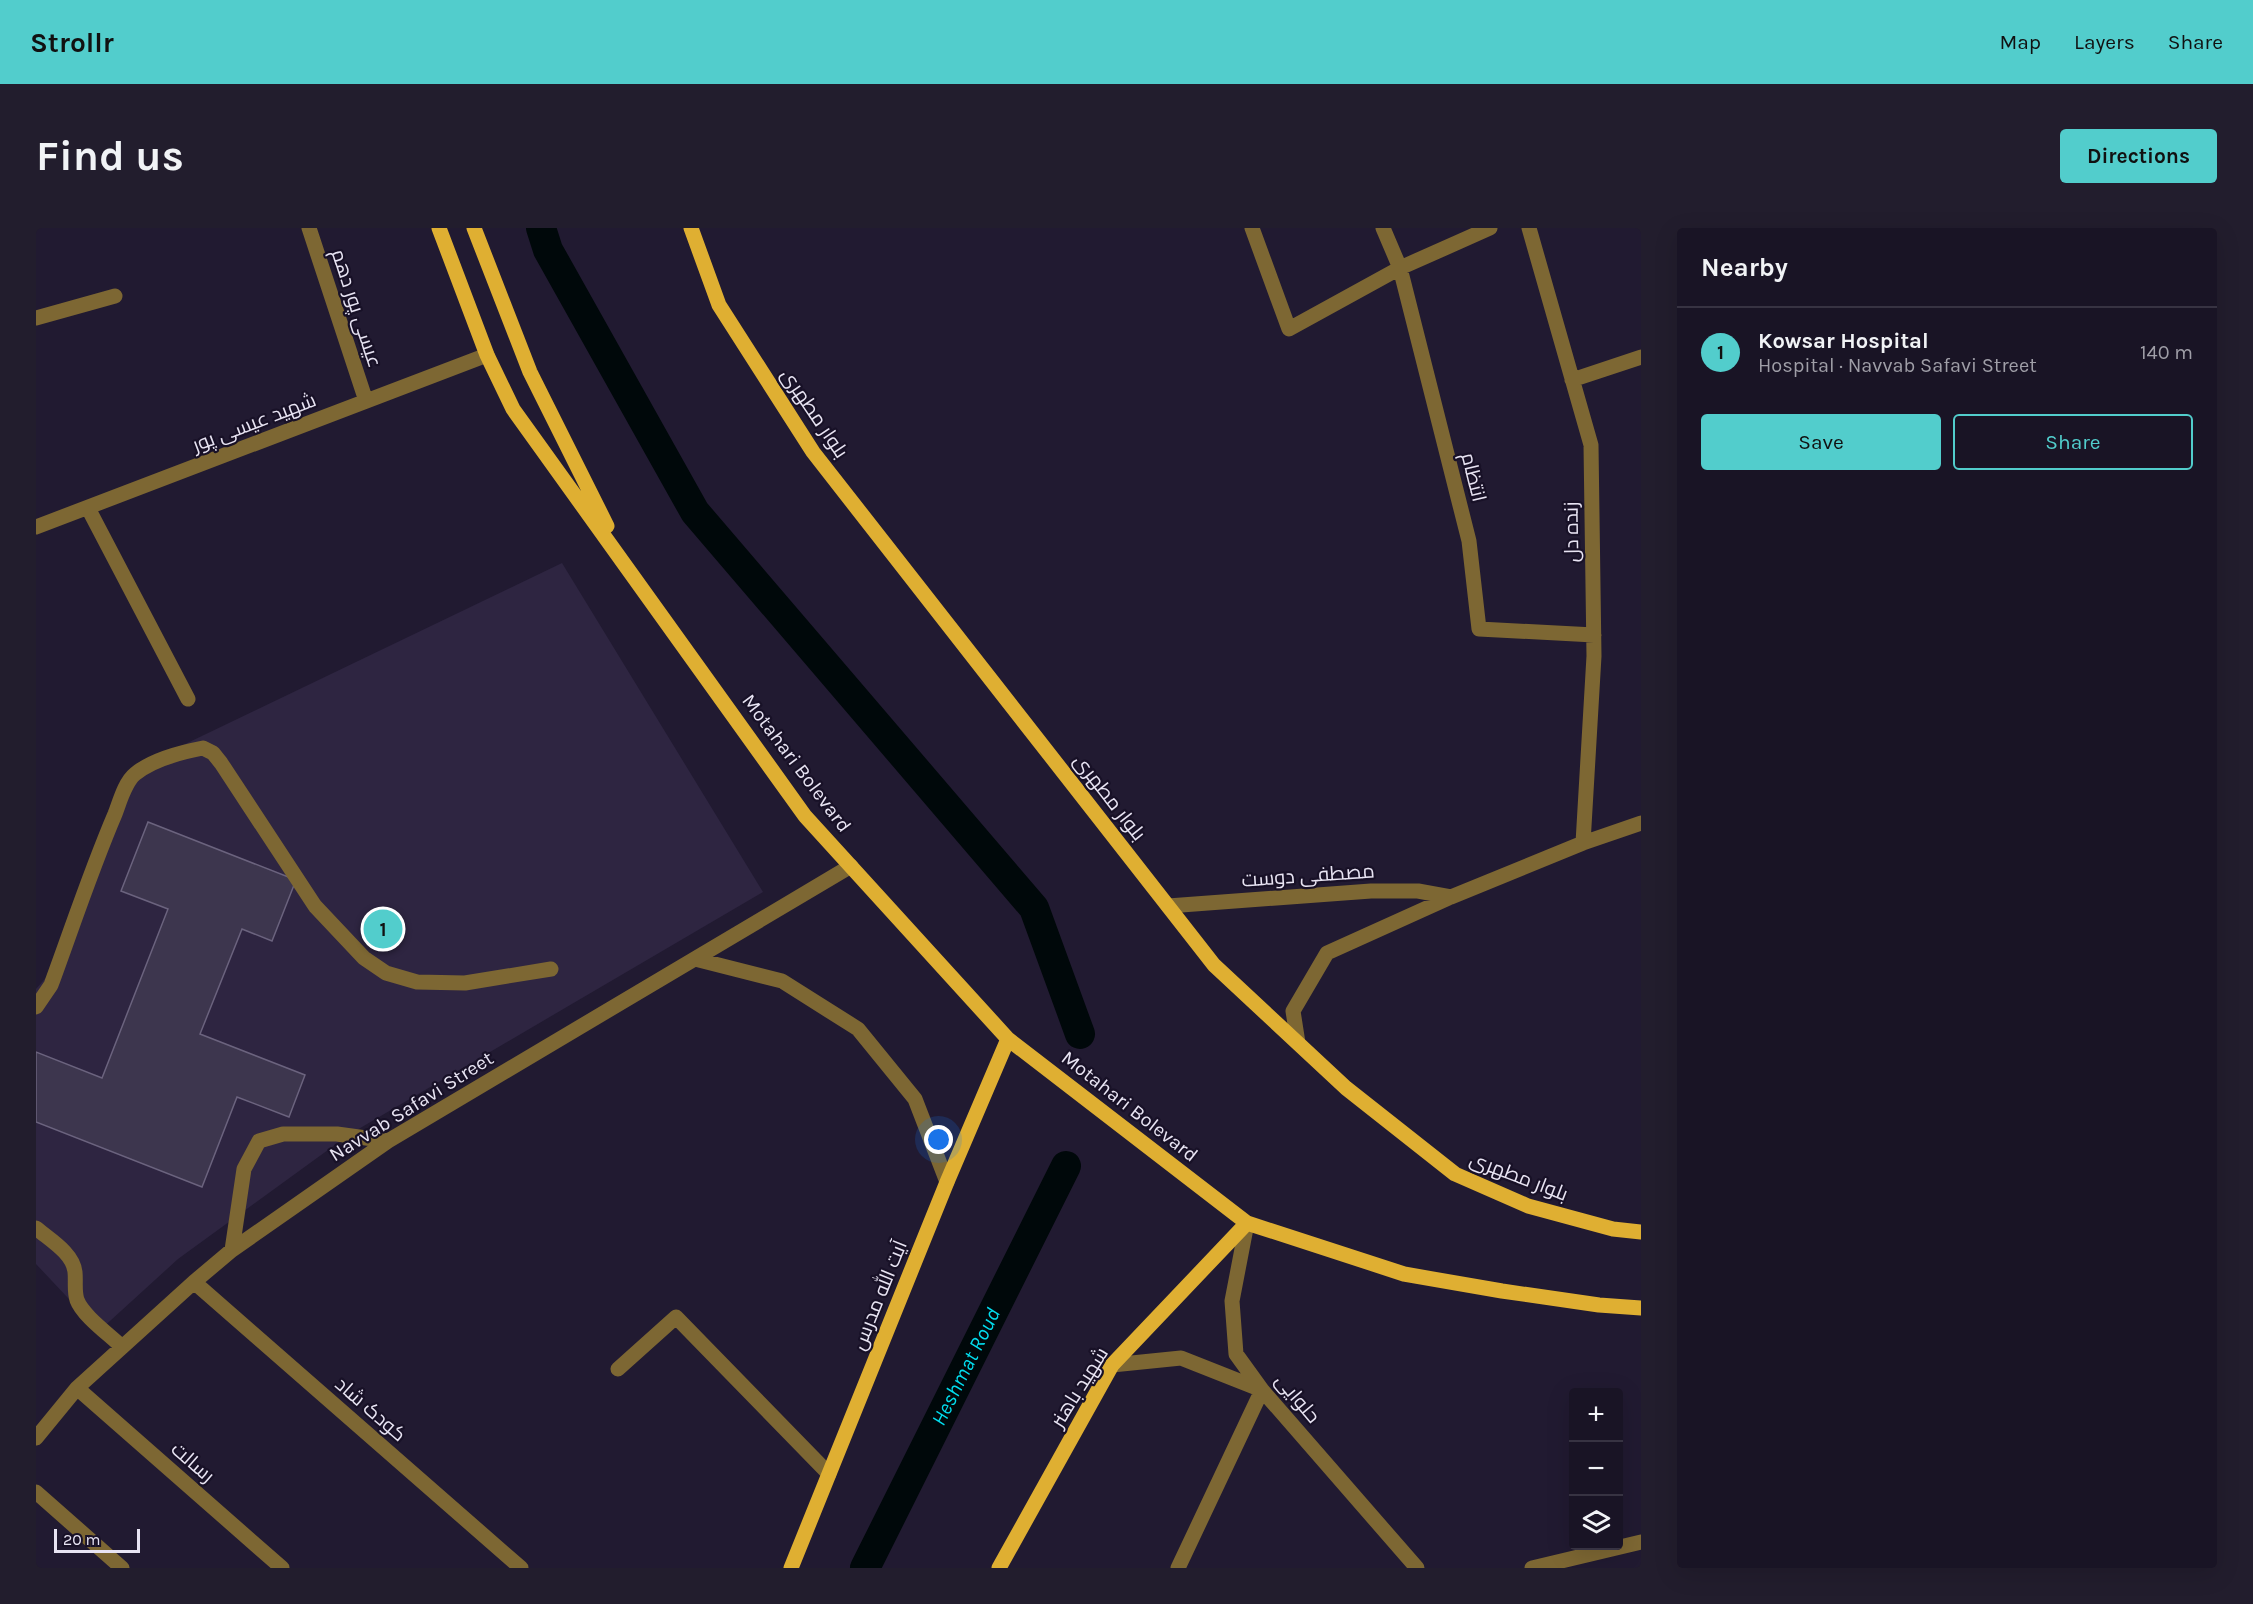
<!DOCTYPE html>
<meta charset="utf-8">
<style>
:root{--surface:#191425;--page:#221d2d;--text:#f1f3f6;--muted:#9f9ea7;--line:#373342;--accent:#52cdcc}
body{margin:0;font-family:Karla,Cairo,sans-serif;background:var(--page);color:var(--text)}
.controls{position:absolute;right:18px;bottom:18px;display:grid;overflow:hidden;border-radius:6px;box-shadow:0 6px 24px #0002}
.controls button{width:54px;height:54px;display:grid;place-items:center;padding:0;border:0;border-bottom:2px solid var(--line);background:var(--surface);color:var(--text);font:30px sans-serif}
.scale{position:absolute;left:18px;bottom:15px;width:86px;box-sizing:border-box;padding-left:6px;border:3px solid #e8e4f3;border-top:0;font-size:16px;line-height:21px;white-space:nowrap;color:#e8e4f3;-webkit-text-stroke:4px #181127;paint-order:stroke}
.you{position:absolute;left:903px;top:912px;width:21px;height:21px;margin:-15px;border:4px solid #fff;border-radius:50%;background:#1a73e8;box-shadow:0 0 0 9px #1a73e833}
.badge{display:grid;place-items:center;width:39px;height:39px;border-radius:50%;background:var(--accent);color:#111;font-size:20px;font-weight:700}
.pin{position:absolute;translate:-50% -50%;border:3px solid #fff;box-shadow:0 2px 6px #0006}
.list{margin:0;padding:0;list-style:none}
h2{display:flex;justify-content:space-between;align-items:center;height:78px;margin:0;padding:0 24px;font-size:26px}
h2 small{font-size:20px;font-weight:400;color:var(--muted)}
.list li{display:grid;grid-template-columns:39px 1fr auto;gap:18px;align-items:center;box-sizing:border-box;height:90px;padding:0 24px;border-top:2px solid var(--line)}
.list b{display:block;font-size:22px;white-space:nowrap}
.list p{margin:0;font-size:20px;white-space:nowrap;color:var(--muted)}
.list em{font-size:20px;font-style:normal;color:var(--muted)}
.actions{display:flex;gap:12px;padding:18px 24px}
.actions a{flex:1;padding:14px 0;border:2px solid var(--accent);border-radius:6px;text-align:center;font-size:21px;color:var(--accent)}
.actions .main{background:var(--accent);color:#111}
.icon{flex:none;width:33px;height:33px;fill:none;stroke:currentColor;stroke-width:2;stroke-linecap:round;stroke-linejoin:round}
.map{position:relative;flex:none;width:1605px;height:1340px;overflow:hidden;border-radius:6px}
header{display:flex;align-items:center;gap:36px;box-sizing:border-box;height:84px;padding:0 30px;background:var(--accent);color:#111}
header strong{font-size:28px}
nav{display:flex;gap:33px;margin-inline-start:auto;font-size:21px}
.intro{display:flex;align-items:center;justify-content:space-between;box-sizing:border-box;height:144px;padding:0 36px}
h1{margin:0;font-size:42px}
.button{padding:15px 27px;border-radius:6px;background:var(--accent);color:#111;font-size:21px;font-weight:700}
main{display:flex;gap:36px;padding:0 36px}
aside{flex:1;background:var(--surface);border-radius:6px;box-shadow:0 6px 24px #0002}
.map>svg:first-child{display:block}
.built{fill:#2e2541}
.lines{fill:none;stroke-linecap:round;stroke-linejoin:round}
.canal{stroke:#00080a;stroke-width:30}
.building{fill:#3d364e;stroke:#6b637e;stroke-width:1.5}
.minor{stroke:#7d6733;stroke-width:15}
.major{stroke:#dfaf32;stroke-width:15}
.labels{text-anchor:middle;stroke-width:4.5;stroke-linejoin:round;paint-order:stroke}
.street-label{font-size:20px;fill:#e8e4f3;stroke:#181127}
.water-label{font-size:21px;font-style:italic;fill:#02ddee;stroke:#181127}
</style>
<header>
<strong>Strollr</strong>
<nav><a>Map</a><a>Layers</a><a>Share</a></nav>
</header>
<div class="intro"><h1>Find us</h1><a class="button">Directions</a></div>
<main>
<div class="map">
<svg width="1605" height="1340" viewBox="0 0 1605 1340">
<rect width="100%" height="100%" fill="#211a31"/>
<!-- built -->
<path class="built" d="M526,335L727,664L314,906L142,1031L63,1103L0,1036V761L19,739L93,543Z"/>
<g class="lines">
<!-- canal -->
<g class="canal">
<path d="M505,0L512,22L659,284L998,680L1044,806"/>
<path id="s1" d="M829,1340L1030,938"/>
</g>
</g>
<!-- building -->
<path class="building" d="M112,594L260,652L236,713L206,701L164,806L269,847L253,889L201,869L166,959L0,894V824L66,850L132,681L85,663Z"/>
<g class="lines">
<!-- minor -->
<path class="minor" d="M273,0L330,173
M1216,0L1253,101L1364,40L1454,0
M1347,0L1364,40L1433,313L1443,401L1558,407
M1493,0L1555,217L1558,428L1547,615
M0,90L79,68
M1536,152L1605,129
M52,280L152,471
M0,299L451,127
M1132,678L1335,663H1382L1415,669
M659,731L746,753L822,801L879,871L911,954
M0,779L15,757C36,700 55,642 79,586C84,573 89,554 99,546C117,531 146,524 167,520L177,525L185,535L279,678L328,730L350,745L381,754L429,755L515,741
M1262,815L1257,783L1291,725L1415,669L1547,615L1605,595
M1211,995L1196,1073L1200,1126L1226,1162L1381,1340
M0,1000C14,1012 37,1025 39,1044C40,1054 38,1063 41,1072C47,1088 74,1107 86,1119
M196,1022L208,941L223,913L247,906H301L352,913
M158,1054L485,1340
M1076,1137L1145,1130L1226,1162
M582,1141L640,1089L793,1246
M41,1160L246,1340
M0,1210L41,1160L158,1054L196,1022L352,913L815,638
M0,1264L86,1340
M1142,1340L1226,1162
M1496,1340L1605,1314"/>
<!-- major -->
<path class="major" d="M403,0L451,127L477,181L769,588L972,811L1211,995L1368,1046L1466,1063L1563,1077L1605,1080
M438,0L494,144L571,298
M655,0L683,77L777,224L1178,737L1310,860L1419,946L1492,978L1577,1001L1605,1004
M755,1340L911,954L972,811
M963,1340L1076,1137L1211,995"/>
</g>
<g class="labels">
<!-- street labels -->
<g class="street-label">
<text transform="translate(321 80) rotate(72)" y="7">عیسی پور دهم</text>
<text transform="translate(779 185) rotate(56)" y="7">بلوار مطهری</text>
<text transform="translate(218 194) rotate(-21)" y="7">شهید عیسی پور</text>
<text transform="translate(1438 249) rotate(76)" y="7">انتظام</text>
<text transform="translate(1535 304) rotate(-91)" y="7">زنده دل</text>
<text transform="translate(761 535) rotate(53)" y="7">Motahari Bolevard</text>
<text transform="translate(1074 569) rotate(52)" y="7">بلوار مطهری</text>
<text transform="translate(1272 647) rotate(-4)" y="7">مصطفی دوست</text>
<text transform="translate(375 878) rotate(-32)" y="7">Navvab Safavi Street</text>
<text transform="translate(1094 878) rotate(38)" y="7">Motahari Bolevard</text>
<text transform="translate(1483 948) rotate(21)" y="7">بلوار مطهری</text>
<text transform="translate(843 1067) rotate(-68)" y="7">آیت الله مدرس</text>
<text transform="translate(1043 1159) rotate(-58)" y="7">شهید باهنر</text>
<text transform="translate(1262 1170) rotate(50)" y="7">حلوایی</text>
<text transform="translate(335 1181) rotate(41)" y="7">کودک شاد</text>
<text transform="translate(157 1234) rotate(41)" y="7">رسالت</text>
</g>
<!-- water labels -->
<g class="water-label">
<text dy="7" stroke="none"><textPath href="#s1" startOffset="225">Heshmat Roud</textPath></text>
</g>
</g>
</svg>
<div class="controls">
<button>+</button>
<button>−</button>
<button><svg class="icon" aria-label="layers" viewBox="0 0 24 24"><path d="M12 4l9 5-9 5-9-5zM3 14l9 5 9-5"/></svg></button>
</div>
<div class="scale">20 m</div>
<div class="you"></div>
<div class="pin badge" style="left:347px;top:701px">1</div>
</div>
<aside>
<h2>Nearby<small></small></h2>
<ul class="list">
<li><span class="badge">1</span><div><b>Kowsar Hospital</b><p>Hospital · Navvab Safavi Street</p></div><em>140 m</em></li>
</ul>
<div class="actions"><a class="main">Save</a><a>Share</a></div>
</aside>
</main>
